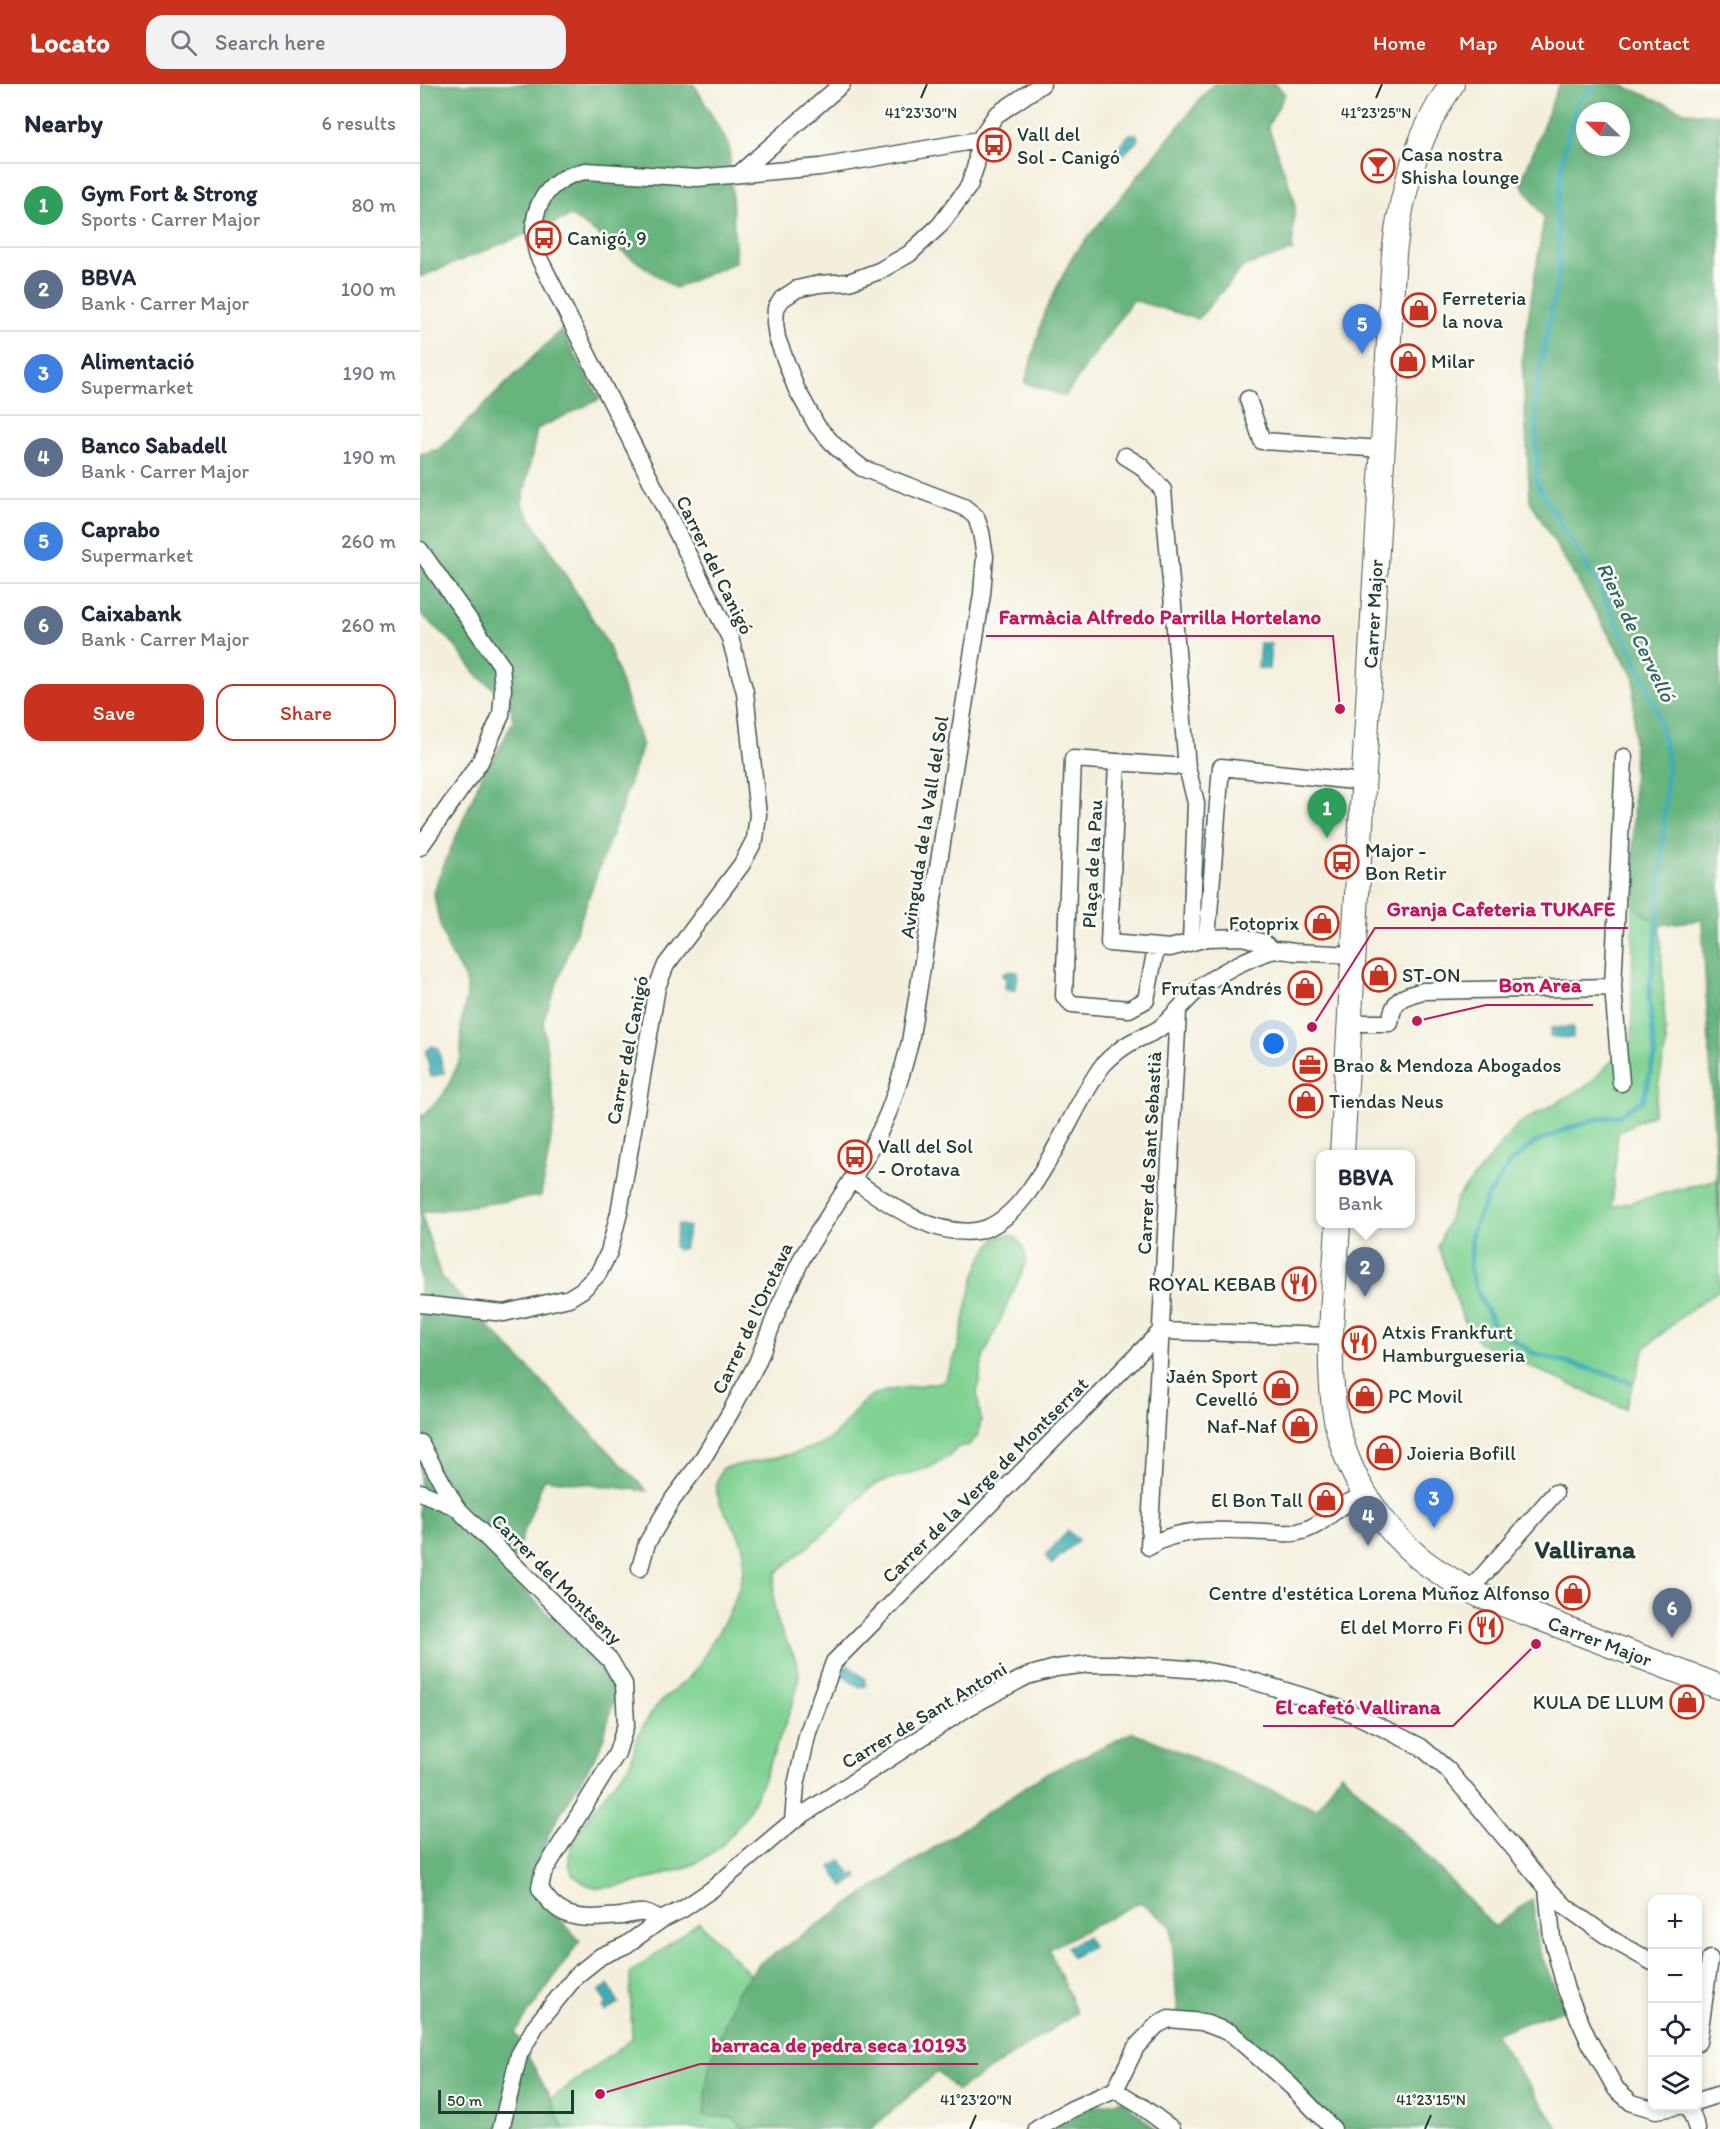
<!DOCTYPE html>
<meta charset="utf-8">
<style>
:root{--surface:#fff;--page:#f2f2f3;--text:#1f2937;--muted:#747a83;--line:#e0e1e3;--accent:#c8321e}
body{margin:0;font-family:Itim,sans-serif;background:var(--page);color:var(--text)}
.controls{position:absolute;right:18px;bottom:18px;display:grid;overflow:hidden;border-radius:12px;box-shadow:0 3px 9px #0003}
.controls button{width:54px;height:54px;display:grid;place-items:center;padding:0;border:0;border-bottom:2px solid var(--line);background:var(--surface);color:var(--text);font:30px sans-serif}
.compass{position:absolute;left:1156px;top:18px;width:54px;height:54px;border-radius:50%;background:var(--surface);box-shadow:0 3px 9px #0003;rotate:293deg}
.scale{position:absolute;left:18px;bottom:15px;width:136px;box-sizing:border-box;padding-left:6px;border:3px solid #1f3d34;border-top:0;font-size:16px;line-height:21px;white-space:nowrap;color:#1f3d34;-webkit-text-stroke:4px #fdfcf7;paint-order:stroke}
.you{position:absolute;left:854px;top:960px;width:21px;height:21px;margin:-15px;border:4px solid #fff;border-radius:50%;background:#1a73e8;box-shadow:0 0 0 9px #1a73e833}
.badge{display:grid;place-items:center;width:39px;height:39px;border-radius:50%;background:var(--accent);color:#fff;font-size:20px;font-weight:700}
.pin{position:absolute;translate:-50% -50px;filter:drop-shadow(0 2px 3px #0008)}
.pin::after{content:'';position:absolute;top:32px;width:21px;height:18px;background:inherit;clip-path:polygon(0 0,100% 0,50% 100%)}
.popup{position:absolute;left:896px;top:1066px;width:99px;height:78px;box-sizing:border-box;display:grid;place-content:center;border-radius:12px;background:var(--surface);filter:drop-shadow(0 2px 4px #0005);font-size:20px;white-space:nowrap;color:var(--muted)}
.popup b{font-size:22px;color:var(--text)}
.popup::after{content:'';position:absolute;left:50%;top:100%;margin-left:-12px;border:12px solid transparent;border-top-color:var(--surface)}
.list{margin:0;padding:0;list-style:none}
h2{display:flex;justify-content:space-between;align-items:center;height:78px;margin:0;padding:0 24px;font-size:26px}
h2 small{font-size:20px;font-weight:400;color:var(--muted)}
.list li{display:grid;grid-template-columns:39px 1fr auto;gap:18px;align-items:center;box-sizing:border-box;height:84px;padding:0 24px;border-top:2px solid var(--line)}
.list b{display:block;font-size:22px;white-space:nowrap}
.list p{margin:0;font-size:20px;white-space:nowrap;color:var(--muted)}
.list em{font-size:20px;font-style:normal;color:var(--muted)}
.actions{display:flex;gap:12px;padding:18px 24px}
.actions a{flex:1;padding:14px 0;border:2px solid var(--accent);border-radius:18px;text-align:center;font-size:21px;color:var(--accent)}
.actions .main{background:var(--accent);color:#fff}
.icon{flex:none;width:33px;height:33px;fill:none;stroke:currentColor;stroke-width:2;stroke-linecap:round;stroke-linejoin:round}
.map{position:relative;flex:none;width:1300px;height:2045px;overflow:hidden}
header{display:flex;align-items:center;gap:36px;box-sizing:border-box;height:84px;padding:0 30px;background:var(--accent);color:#fff}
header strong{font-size:28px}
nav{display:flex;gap:33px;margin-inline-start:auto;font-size:21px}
.search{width:420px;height:54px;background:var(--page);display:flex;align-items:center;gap:15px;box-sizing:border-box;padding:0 21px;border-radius:18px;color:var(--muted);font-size:22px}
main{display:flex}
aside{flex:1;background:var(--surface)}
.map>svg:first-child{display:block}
.green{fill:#80d293;stroke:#508864;stroke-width:1.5}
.forest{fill:#68b47d;stroke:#447858;stroke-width:1.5;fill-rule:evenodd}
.water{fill:#3daeb7;stroke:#2e7676;stroke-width:1.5}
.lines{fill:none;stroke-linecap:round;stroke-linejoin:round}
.stream{stroke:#3daeb7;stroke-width:5}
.street-casing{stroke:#3f584d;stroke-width:19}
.secondary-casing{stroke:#3f584d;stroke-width:26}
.street{stroke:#fff;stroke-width:16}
.secondary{stroke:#fff;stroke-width:24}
.ticks{fill:none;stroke:#1f3d34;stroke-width:2}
.labels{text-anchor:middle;stroke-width:5;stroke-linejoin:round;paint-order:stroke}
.poi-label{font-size:20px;fill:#1f3d34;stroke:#fdfcf7;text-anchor:start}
.street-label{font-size:20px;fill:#1f3d34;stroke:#fdfcf7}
.water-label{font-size:21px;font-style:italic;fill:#2a6562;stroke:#fdfcf7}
.district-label{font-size:26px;font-weight:bold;fill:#1f3d34;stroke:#fdfcf7}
.ticks-label{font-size:15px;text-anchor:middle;fill:#1f3d34;stroke:#fdfcf7;stroke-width:5;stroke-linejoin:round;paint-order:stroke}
.leader{fill:none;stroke:#c2185b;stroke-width:2}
.callout-dot{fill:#c2185b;stroke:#fdfcf7;stroke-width:2}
.callout-label{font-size:21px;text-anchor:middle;font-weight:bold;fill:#c2185b;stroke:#fdfcf7;stroke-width:5;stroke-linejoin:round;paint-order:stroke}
</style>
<header>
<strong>Locato</strong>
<div class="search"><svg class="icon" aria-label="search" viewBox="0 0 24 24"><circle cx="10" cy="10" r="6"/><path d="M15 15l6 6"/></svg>Search here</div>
<nav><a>Home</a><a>Map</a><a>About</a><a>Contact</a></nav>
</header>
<main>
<aside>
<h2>Nearby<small>6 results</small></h2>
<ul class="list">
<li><span class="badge" style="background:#2e9e5b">1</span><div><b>Gym Fort &amp; Strong</b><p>Sports · Carrer Major</p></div><em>80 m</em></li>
<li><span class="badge" style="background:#5c6f8a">2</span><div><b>BBVA</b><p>Bank · Carrer Major</p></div><em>100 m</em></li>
<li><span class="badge" style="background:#3f7fe0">3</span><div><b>Alimentació</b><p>Supermarket</p></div><em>190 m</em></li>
<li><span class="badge" style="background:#5c6f8a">4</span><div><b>Banco Sabadell</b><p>Bank · Carrer Major</p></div><em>190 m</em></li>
<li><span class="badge" style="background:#3f7fe0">5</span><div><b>Caprabo</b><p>Supermarket</p></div><em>260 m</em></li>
<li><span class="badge" style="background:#5c6f8a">6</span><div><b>Caixabank</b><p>Bank · Carrer Major</p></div><em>260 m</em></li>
</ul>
<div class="actions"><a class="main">Save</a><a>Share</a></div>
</aside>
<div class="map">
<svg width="1300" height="2045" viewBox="0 0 1300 2045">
<rect width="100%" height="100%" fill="#fdfcf7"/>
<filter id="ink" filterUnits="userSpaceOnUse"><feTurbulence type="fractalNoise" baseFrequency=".0167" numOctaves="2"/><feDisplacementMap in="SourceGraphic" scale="12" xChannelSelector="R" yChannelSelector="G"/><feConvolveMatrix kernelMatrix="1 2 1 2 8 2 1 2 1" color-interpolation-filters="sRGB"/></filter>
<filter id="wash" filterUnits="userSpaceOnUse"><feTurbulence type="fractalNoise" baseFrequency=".008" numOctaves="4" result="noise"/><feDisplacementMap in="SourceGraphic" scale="24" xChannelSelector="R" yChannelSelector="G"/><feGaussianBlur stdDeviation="1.35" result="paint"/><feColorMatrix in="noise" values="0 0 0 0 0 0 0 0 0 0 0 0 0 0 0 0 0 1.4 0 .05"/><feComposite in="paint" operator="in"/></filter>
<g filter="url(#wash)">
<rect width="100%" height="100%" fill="#f4efdd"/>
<!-- green -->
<path class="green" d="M1213,822L1240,841L1246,961L1233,1030L1198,1048L1192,1123L1298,1095L1300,1205L1261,1233L1225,1264L1205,1325L1060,1260L1043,1235L1018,1162L1037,1114L1098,1040L1168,1001L1212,957Z
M591,1151C603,1158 605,1165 606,1179L563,1274L557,1310L561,1336L558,1351L549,1361L538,1363L529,1373L508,1384L463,1397L448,1405L420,1436L356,1489C351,1510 354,1532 363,1551C369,1563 378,1575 379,1589C379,1610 365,1639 358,1658C339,1707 325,1753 276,1779C265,1785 253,1787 242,1791C227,1796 190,1806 175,1803C166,1802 159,1796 152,1790C151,1786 149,1781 149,1777C148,1756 181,1715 194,1699C198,1693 206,1687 209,1681C213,1674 214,1664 217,1655C221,1644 228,1634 235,1624C248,1608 270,1598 280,1579C299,1546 325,1511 324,1471C322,1437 281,1418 303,1384C336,1376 376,1373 406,1357C425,1346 433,1324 448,1314C463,1304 504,1302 524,1297C528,1287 534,1277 537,1267C546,1236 551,1175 577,1154C581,1151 586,1151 591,1151Z
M279,1838L331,1891L317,1908L284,2032L313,2034L325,2045H143L131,2015L212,1955L210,1889Z"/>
<!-- forest -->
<path class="forest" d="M0,0H274L309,62L316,178L255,204L151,132L0,193Z
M793,0H856L865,10L848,42L875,118L872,167L824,182L778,235L713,216L645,312L605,299L624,230L652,173Z
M1139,0H1199L1266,28L1300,31V1155L1282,836L1240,841L1213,822L1214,593L1110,417L1102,273L1124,134L1101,99ZM1165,27H1201V63H1165Z
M141,246L180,315L117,345L102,420L189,562L222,661L200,728L123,937L135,1031L121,1112L1,1129L21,1193L227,1407L124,1395L88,1490L198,1600L181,1663L130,1747L111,1804L160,1857L95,1948L131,2015L143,2045H0V1032L5,1030L23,1011L41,974V938L47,913V899L29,867L19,837L14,810L18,795L63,689L76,671L93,637L91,624L84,613L59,593L30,556L0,529V370L19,365Z
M713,1648L897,1725L921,1689L1008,1773L1074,1843L1112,1815L1119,1866L1144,1925L1074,1950L1139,2045H918L810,1943L758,1932L751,1842L720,1818L629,1865L657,1929L537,2007L518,1987L451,2045H325L313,2034L284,2032L289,1983L317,1908L340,1879L622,1692Z
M702,2016L735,2045H616L635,2033Z"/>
<!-- water -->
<path class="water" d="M710,50H716L718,53L717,57L703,71L696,65Z
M840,559L851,560L849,585L838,584Z
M587,887L598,888L596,906L585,905L586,893L583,892V889H586Z
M1153,943V954L1130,953L1131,944Z
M12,962L18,964L24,989L11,993L6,968Z
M258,1140L269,1143L264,1164L257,1166L254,1163Z
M648,1447L658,1456L632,1480L630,1479L626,1473L628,1469Z
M428,1581L445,1595V1602L438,1603L421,1589Z
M421,1776L431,1792L436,1789L438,1794L423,1803L411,1783Z
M667,1853L672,1863L652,1873L647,1863Z
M188,1901L199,1919L185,1928L183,1923L187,1920L179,1907Z"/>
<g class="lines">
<!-- stream -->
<path class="stream" d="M1176,0L1158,17L1144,67L1137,126L1140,182L1116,306L1117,400L1174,494L1222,589L1238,631L1248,676L1238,834L1229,914L1235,971L1223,1016L1198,1032L1178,1035L1149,1044L1116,1058L1090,1079L1067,1114L1052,1148L1050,1185L1060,1214L1076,1244L1113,1269L1191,1291L1210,1298"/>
</g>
</g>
<g filter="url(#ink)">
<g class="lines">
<defs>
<path id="street" d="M622,0L576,31L559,56L556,81L549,102L520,141L489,170L459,187L429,198L399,200L377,205L362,215L356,224L355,239L357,254L376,304L397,342L416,363L442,384L544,423L556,433L561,448L565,472L562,510L490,958C476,1013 464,1048 432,1095C467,1118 511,1153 556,1147C613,1139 650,1023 683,981C691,972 705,961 716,956C724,952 733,949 740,944C755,931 767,914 782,902C799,889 830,873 851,867C858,865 867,867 874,868C894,869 913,870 933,871
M320,89L422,0
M828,315L842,357L963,365
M705,372L721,382L743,406L767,683L776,719L771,858
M0,466L81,581L83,605L81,631L60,678L0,763
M697,678L689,859L750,864L787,854L823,853L844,859L853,866
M787,854L801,683L943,698
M736,864L726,916L709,925L652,920L644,912L653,675L767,683
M929,939H970C973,915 981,913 1003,907L1193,903
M1201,999L1193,903L1204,673
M0,1220L84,1229L149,1214L162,1206L178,1190L189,1168L199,1129L237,903L246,881L322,780L335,755L338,731L325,608L310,554L118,172C106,131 122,96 165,87L277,94L400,83L559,56
M0,1359L36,1423
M0,1408L36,1423L190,1576L204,1600L206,1640L197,1669L123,1789L120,1804C140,1839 165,1835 201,1832C208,1831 217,1828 224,1829C230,1830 236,1834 241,1836
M729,1463L758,928
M729,1463C761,1441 808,1447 846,1448C856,1448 868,1451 878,1448C896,1444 906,1434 920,1423C928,1418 937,1415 945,1411
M220,1484L227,1459L253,1415L280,1379L310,1329L337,1279L359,1223L383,1172L432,1095
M1050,1506L1135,1409
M373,1737L376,1701L388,1648L414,1578L741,1247L912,1252
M1127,1804L1132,1854L1146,1906L1168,1955L1196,2005L1212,2019L1236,2026L1259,2022
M1278,1958L1290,1875
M695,2006L716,1963L737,1941L749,1935L782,1938L811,1949L870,2001L913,2045
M1278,2017L1300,2010
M1269,2022L1277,2045
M81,2045L99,1971L116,1941L157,1891L181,1872L206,1861L241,1836L263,1825L291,1806L373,1737L547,1624L607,1592L636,1584L669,1580H698L781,1586L820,1593L892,1615L929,1628L965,1645L1001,1663L1028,1686L1127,1804L1146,1823L1191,1855L1232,1878
M617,2045L652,2025L695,2006L721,2022L752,2045"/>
<path id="secondary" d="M922,1070L974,169C981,109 997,50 1032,0
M918,1140C915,1200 906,1263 914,1323C921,1380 954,1435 997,1472C1016,1488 1038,1500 1059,1511L1300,1603"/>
</defs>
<!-- street casing -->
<use href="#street" class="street-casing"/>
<!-- secondary casing -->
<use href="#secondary" class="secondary-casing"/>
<!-- street -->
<use href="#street" class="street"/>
<!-- secondary -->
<use href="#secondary" class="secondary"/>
</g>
</g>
<!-- ticks -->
<path class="ticks" d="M501,14L507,0M956,14L962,0M550,2045L556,2031M1005,2045L1011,2031"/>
<!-- icons -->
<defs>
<symbol id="bus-ring" viewBox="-11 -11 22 22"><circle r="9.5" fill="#fdfcf7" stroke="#c8321e" stroke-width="1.5"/><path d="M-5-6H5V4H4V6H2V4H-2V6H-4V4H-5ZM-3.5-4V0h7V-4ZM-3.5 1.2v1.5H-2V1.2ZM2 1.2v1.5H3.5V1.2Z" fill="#c8321e"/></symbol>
<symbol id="bar-ring" viewBox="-11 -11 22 22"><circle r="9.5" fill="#fdfcf7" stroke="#c8321e" stroke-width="1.5"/><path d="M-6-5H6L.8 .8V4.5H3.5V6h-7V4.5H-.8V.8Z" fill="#c8321e"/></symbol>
<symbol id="shop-ring" viewBox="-11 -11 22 22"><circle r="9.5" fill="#fdfcf7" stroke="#c8321e" stroke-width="1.5"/><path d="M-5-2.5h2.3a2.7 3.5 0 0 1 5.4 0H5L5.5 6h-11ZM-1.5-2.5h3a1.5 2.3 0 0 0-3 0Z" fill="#c8321e"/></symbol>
<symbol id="office-ring" viewBox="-11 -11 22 22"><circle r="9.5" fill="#fdfcf7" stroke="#c8321e" stroke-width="1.5"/><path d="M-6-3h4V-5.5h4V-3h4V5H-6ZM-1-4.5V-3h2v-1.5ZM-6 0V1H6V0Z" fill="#c8321e"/></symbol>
<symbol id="restaurant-ring" viewBox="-11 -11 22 22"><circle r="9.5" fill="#fdfcf7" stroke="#c8321e" stroke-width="1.5"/><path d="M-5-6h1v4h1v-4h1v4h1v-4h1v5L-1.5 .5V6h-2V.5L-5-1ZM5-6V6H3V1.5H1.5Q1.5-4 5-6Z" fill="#c8321e"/></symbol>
</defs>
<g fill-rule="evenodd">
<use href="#bus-ring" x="555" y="42" width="38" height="38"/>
<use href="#bar-ring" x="939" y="63" width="38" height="38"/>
<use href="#bus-ring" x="105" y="135" width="38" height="38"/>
<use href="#shop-ring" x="980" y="207" width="38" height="38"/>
<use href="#shop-ring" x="969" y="258" width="38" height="38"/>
<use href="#bus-ring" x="903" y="759" width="38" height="38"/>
<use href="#shop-ring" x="883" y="820" width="38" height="38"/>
<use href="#shop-ring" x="940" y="872" width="38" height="38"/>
<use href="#shop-ring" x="866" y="885" width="38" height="38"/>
<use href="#office-ring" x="871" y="962" width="38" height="38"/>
<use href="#shop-ring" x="867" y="998" width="38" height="38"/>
<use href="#bus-ring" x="416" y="1054" width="38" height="38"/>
<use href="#restaurant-ring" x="860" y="1181" width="38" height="38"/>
<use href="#restaurant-ring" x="920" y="1240" width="38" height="38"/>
<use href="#shop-ring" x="842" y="1285" width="38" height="38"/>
<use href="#shop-ring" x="926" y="1293" width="38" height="38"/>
<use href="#shop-ring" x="861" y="1323" width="38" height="38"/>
<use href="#shop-ring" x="945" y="1350" width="38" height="38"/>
<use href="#shop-ring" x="887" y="1397" width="38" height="38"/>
<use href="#shop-ring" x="1134" y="1490" width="38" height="38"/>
<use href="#restaurant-ring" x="1047" y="1524" width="38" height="38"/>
<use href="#shop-ring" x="1248" y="1599" width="38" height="38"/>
</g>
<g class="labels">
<!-- poi labels -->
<g class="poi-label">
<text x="597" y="57">Vall del<tspan x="597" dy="23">Sol - Canigó</tspan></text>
<text x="981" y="77">Casa nostra<tspan x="981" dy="23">Shisha lounge</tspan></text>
<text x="147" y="161">Canigó, 9</text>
<text x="1022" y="221">Ferreteria<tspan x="1022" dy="23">la nova</tspan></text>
<text x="1011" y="284">Milar</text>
<text x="945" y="773">Major -<tspan x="945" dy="23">Bon Retir</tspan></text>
<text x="879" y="846" text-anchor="end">Fotoprix</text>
<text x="982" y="898">ST-ON</text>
<text x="862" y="911" text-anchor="end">Frutas Andrés</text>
<text x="913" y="988">Brao &amp; Mendoza Abogados</text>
<text x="909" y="1024">Tiendas Neus</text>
<text x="458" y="1069">Vall del Sol<tspan x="458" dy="23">- Orotava</tspan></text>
<text x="856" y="1207" text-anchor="end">ROYAL KEBAB</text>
<text x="962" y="1255">Atxis Frankfurt<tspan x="962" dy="23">Hamburgueseria</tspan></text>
<text x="838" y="1299" text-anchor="end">Jaén Sport<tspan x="838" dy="23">Cevelló</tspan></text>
<text x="968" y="1319">PC Movil</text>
<text x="857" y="1349" text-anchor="end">Naf-Naf</text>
<text x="987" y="1376">Joieria Bofill</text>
<text x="883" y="1423" text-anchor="end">El Bon Tall</text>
<text x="1130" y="1516" text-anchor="end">Centre d'estética Lorena Muñoz Alfonso</text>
<text x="1043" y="1550" text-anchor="end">El del Morro Fi</text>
<text x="1244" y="1625" text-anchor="end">KULA DE LLUM</text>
</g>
<!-- street labels -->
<g class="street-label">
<text transform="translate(295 481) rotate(64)" y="7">Carrer del Canigó</text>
<text transform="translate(953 530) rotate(-87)" y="7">Carrer Major</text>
<text transform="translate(504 743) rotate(-81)" y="7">Avinguda de la Vall del Sol</text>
<text transform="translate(672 780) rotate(-87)" y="7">Plaça de la Pau</text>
<text transform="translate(207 966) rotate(-79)" y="7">Carrer del Canigó</text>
<text transform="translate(729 1069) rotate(-87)" y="7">Carrer de Sant Sebastià</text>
<text transform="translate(332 1234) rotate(-65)" y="7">Carrer de l'Orotava</text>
<text transform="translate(565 1396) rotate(-45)" y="7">Carrer de la Verge de Montserrat</text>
<text transform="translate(137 1495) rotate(45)" y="7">Carrer del Montseny</text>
<text transform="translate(1180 1557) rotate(21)" y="7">Carrer Major</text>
<text transform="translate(504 1631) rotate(-31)" y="7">Carrer de Sant Antoni</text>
</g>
<!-- water labels -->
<g class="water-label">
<text transform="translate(1216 548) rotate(64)" y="7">Riera de Cervelló</text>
</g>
<!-- district labels -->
<g class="district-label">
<text x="1165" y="1474">Vallirana</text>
</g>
</g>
<g class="ticks-label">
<text x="501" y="34">41°23'30"N</text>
<text x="956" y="34">41°23'25"N</text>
<text x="556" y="2021">41°23'20"N</text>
<text x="1011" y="2021">41°23'15"N</text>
</g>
<!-- callouts -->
<path class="leader" d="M920 625L913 552H566M892 943L955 844H1208M997 937L1066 921H1173M1116 1560L1033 1642H843M180 2010L280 1980H558"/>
<g class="callout-dot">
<circle cx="920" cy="625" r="6"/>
<circle cx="892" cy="943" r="6"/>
<circle cx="997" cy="937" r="6"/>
<circle cx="1116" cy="1560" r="6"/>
<circle cx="180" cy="2010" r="6"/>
</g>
<g class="callout-label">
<text x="740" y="540">Farmàcia Alfredo Parrilla Hortelano</text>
<text x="1081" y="832">Granja Cafeteria TUKAFE</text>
<text x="1120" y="908">Bon Area</text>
<text x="938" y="1630">El cafetó Vallirana</text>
<text x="419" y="1968">barraca de pedra seca 10193</text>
</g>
</svg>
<div class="controls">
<button>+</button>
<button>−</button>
<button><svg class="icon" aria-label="locate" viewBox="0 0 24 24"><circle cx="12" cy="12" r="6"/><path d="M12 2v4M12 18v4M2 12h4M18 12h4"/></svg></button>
<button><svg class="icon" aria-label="layers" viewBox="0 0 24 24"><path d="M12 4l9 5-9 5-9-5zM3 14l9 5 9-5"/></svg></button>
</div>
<svg class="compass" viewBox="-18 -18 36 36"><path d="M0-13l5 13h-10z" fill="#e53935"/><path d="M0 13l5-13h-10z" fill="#747a83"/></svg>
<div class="scale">50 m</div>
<div class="you"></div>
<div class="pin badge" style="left:907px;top:754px;background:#2e9e5b">1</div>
<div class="pin badge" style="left:945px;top:1213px;background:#5c6f8a">2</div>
<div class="popup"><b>BBVA</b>Bank</div>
<div class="pin badge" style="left:1014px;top:1444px;background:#3f7fe0">3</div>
<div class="pin badge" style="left:948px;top:1462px;background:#5c6f8a">4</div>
<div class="pin badge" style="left:942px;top:270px;background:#3f7fe0">5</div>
<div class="pin badge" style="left:1252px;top:1554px;background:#5c6f8a">6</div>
</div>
</main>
